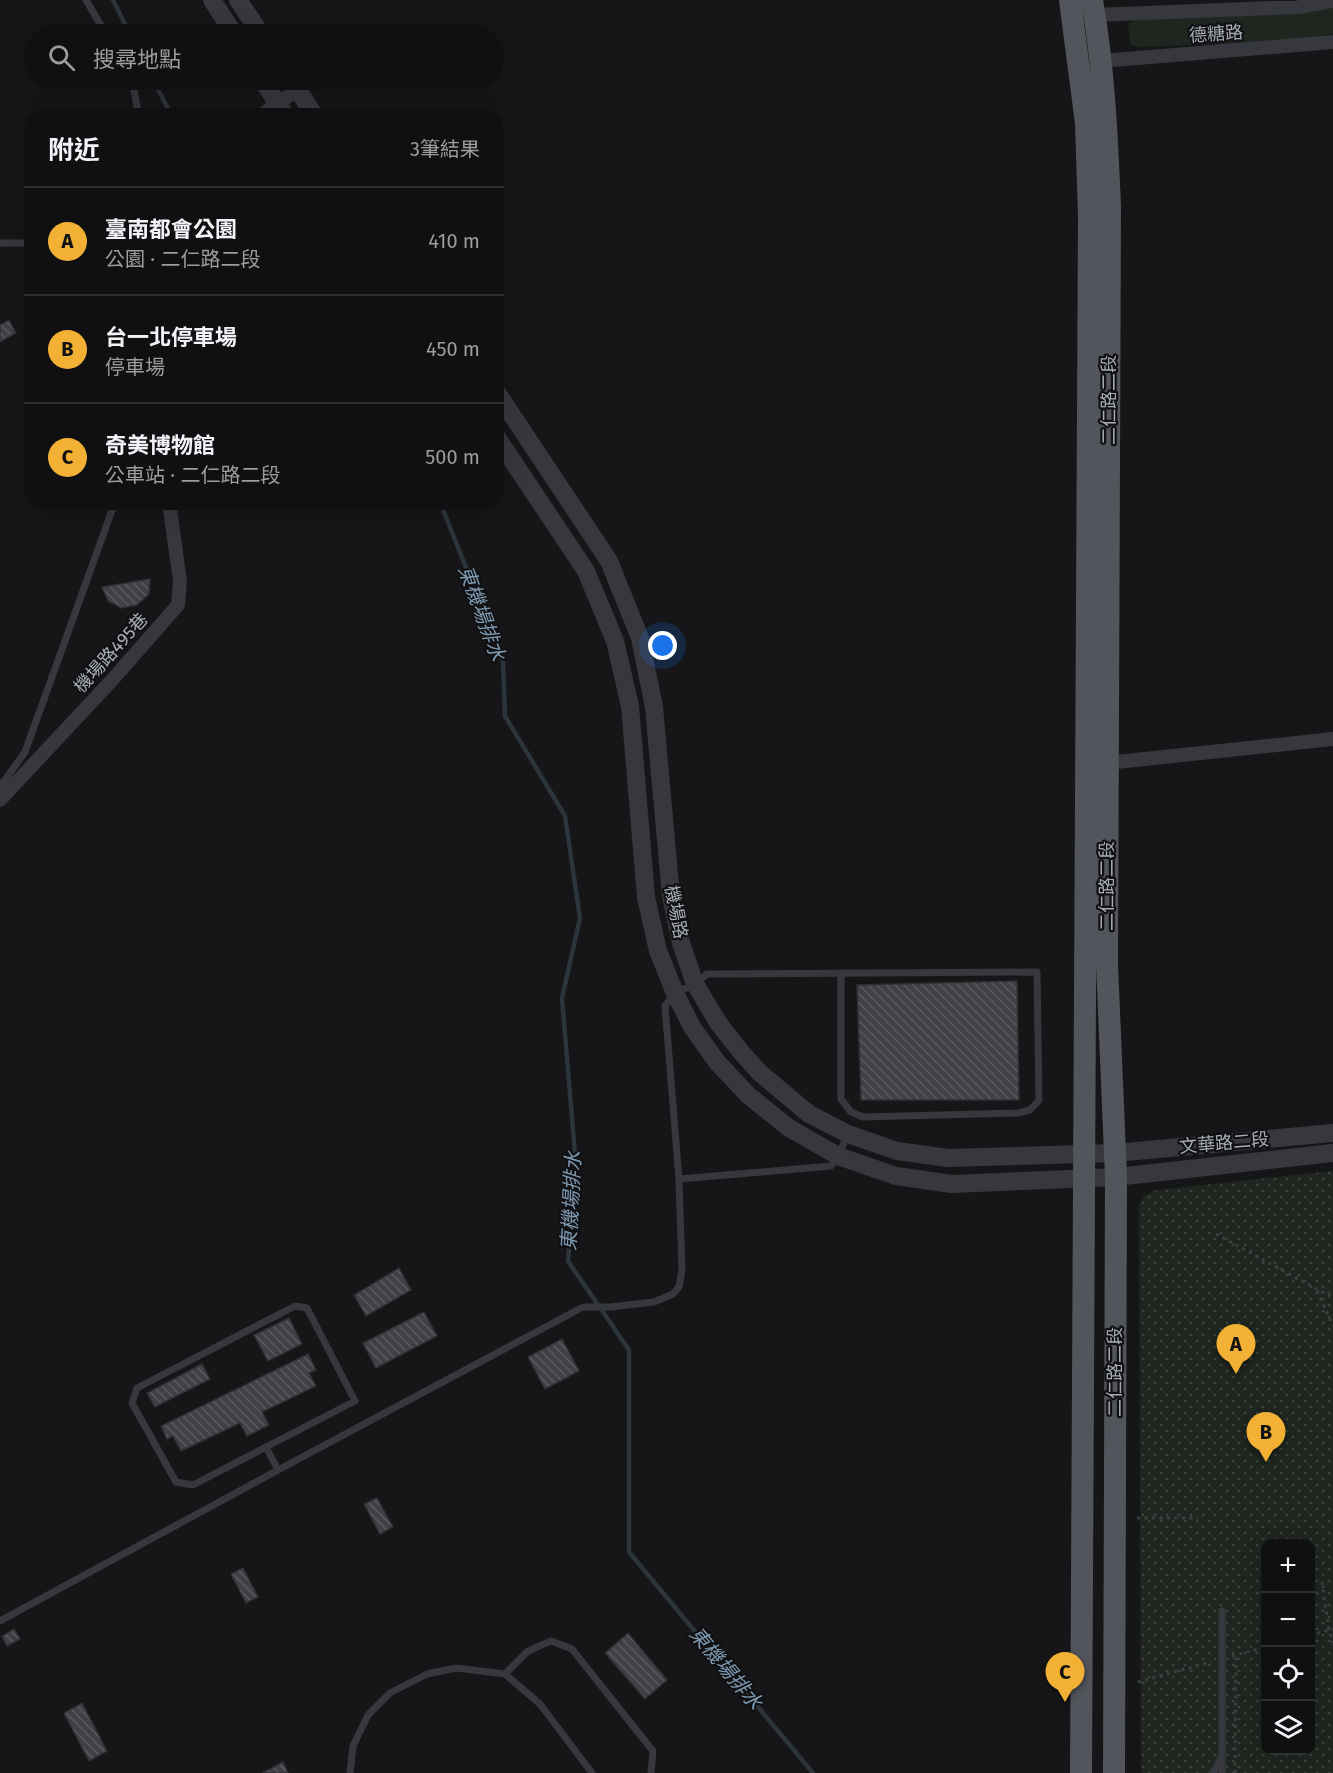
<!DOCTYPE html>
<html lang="zh-TW">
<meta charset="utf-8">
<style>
:root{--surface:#101012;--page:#19191b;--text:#f1f3f6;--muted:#9c9d9f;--line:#303032;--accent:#f2b134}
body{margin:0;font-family:"Fira Sans","Noto Sans TC",sans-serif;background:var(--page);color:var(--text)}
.controls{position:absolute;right:18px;bottom:18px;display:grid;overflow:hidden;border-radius:12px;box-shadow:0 6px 24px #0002}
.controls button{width:54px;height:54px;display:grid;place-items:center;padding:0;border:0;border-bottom:2px solid var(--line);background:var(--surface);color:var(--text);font:30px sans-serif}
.you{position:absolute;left:663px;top:646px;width:21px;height:21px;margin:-15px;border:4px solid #fff;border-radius:50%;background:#1a73e8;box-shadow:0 0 0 9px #1a73e833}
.badge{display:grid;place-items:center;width:39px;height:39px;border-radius:50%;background:var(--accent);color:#111;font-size:20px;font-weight:700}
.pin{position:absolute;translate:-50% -50px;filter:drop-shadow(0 2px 3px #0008)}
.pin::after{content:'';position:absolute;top:32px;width:21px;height:18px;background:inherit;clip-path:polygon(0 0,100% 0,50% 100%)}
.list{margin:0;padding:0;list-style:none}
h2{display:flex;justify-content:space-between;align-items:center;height:78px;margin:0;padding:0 24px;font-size:26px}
h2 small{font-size:20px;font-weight:400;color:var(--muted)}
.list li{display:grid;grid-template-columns:39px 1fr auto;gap:18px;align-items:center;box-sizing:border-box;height:108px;padding:0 24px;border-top:2px solid var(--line)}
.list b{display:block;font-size:22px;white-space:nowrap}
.list p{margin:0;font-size:20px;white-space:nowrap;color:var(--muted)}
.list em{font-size:20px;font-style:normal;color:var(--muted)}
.icon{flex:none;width:33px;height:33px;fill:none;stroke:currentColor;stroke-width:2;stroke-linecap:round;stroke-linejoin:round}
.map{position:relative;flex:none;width:1333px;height:1773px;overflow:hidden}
.search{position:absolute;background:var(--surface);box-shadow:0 6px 24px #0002;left:24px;top:24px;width:480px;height:66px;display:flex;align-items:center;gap:15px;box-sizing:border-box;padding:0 21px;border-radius:33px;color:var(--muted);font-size:22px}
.panel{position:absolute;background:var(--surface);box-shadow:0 6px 24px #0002;left:24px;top:108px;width:480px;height:402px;border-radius:24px}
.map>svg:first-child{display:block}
.green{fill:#1e261f}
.park{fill:url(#park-dots);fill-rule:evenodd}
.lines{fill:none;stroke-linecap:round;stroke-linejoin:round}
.stream{stroke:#2c353c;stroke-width:4.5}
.building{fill:url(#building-back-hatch);stroke:#303034;stroke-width:1.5}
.path{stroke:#3d3f44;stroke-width:3;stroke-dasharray:3 4.5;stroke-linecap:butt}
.service{stroke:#37383d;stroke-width:7}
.minor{stroke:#37383d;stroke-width:14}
.tertiary{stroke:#37383d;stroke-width:18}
.primary{stroke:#53555c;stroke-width:22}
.labels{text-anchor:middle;stroke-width:4.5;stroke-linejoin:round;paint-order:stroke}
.street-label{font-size:18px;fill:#a8adb8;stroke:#111113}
.water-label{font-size:20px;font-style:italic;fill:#7f9bb3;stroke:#111113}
</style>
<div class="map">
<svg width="1333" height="1773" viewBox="0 0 1333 1773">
<defs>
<pattern id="park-dots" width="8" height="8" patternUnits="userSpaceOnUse" patternTransform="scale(1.5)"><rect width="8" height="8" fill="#1e261f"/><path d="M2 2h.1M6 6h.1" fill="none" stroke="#3c433d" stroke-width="1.8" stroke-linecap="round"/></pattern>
<pattern id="building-back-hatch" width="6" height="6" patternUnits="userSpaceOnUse" patternTransform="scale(1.5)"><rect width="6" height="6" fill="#404145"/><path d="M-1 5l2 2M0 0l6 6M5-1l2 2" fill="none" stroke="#595a5e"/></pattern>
</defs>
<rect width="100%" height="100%" fill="#161618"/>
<!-- green -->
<path class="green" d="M1333,5V34L1274,42L1138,47L1130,44L1128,23L1137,20L1231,16Z"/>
<!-- park -->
<path class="park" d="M1333,1171V1773H1141L1139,1205L1145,1195L1157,1190ZM1266,1544H1310V1750H1266Z"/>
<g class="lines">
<!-- stream -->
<path class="stream" d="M113,0L130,34
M153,80L172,116
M440,502L503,661L505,716L565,816L580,918L562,998L576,1166L568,1261L629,1350V1552L813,1773"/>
</g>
<!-- building -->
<path class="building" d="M9,320L16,333L0,342V325Z
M150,579L149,594L137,605L121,608L108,601L102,587Z
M1017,981L1019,1100H861L857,985Z
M399,1268L411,1290L366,1316L354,1295Z
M424,1312L437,1336L376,1368L363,1343Z
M289,1318L302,1344L268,1361L254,1335Z
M562,1339L579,1371L545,1389L528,1357Z
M308,1354L316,1370L309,1373L316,1386L262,1412L269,1425L247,1436L240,1423L181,1451L173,1436L167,1439L161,1426Z
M202,1364L210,1379L155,1407L147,1393Z
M377,1498L393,1527L380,1534L364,1504Z
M243,1568L258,1597L246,1603L231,1574Z
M14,1629L20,1639L7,1646L2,1636Z
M628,1633L667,1680L645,1699L605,1653Z
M82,1703L107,1751L89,1761L64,1713Z
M283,1762L288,1773H262Z"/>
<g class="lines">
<!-- path -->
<path class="path" d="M1216,1234L1333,1298
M1317,1291L1333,1326
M1137,1518H1198
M1322,1582L1329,1630L1333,1643
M1310,1635L1333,1629
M1232,1656L1266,1647
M1138,1682L1211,1662
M1235,1773L1236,1655"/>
<!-- service -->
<path class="service" d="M86,0L106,34
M132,80L139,116
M0,243H32
M0,787L25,752L115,502
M679,1179L831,1166L838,1156L848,1134
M266,1447L193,1485L176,1482L132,1403L137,1388L295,1306L307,1308L355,1401L266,1447L278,1470
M0,1621L278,1470L583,1307H611L654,1302L673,1294L679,1287L682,1270L679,1179L665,1006L675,993L695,984L707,974L1037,972L1039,1100L1030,1110L1018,1113L863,1117L851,1112L841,1099V973
M505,1674L528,1651L551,1641L572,1649L653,1751L651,1773
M350,1773L353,1746L368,1715L390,1693L427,1674L456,1668L505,1674L540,1704L592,1773
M1213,1773L1220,1760
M1222,1773V1611"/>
<!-- minor -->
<path class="minor" d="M1095,15L1298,7L1333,1
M1101,61L1333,42
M261,116L277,103L298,90
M1107,763L1333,739
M0,800L113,679L178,605L180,581L169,502"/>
<!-- tertiary -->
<path class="tertiary" d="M212,0L234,34
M238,0L261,34
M262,80L286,116
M291,80L315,116
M496,391L609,561L640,638L654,707L671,896L681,943L695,984L719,1024L741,1052L760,1073L809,1114L848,1134L897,1151L948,1158L1115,1153L1333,1133
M496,436L586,571L615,641L630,706L646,897L658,951L675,993L692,1027L717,1062L748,1095L789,1128L838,1156L896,1176L952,1184L1116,1177L1333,1153"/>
<!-- primary -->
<path class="primary" d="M1070,0L1086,123L1089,216L1081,1773
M1092,0C1104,68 1107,137 1110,206L1107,964L1116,1177L1114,1773"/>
</g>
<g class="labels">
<!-- street labels -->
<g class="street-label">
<text transform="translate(1216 34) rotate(-4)" y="6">德糖路</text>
<text transform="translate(1109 400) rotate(-90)" y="6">二仁路二段</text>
<text transform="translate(111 653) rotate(-48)" y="6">機場路495巷</text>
<text transform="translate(1107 886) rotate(-90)" y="6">二仁路二段</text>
<text transform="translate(676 912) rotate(79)" y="6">機場路</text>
<text transform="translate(1224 1143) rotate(-5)" y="6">文華路二段</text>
<text transform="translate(1115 1372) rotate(-90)" y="6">二仁路二段</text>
</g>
<!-- water labels -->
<g class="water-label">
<text transform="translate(482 613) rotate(70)" y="7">東機場排水</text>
<text transform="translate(571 1201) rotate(-87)" y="7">東機場排水</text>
<text transform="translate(726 1668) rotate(50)" y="7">東機場排水</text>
</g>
</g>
</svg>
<div class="controls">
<button>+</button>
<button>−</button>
<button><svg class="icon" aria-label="locate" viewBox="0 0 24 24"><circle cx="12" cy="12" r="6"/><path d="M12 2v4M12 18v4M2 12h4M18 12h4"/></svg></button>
<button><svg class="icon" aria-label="layers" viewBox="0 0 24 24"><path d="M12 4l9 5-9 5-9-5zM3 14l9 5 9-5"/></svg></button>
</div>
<div class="you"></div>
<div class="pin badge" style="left:1236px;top:1374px">A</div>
<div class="pin badge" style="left:1266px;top:1462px">B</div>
<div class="pin badge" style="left:1065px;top:1702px">C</div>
<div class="search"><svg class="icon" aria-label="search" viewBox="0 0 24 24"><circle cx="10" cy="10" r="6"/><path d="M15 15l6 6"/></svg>搜尋地點</div>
<section class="panel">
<h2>附近<small>3筆結果</small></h2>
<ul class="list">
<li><span class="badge">A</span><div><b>臺南都會公園</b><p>公園 · 二仁路二段</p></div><em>410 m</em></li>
<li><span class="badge">B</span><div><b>台一北停車場</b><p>停車場</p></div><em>450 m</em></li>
<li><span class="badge">C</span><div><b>奇美博物館</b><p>公車站 · 二仁路二段</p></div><em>500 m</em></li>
</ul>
</section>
</div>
